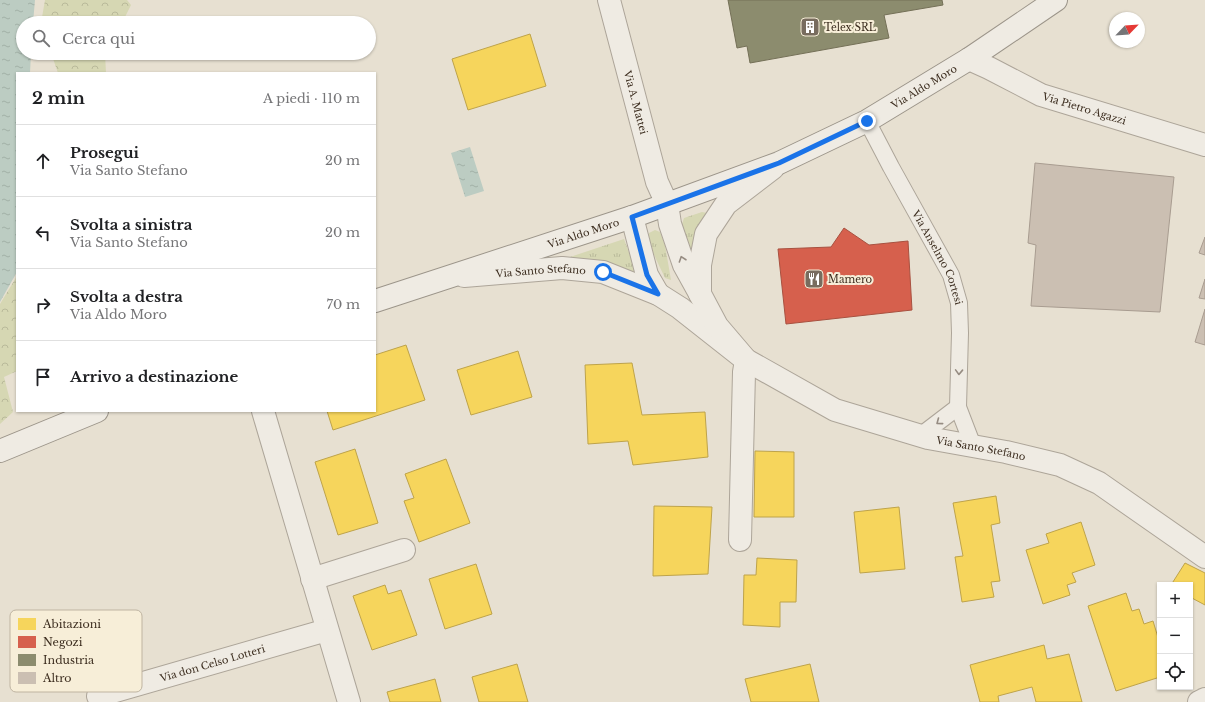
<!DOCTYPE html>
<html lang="it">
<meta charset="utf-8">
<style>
:root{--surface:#fff;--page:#f2f2f2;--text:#202124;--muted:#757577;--line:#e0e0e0}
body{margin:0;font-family:"Libre Baskerville",serif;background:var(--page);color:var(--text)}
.controls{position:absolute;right:12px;bottom:12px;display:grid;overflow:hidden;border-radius:0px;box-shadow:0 1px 3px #0004}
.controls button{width:36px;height:36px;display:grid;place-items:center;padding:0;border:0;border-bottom:1px solid var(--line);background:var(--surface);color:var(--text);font:20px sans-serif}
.compass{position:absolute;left:1109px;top:12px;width:36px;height:36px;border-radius:50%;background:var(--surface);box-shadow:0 1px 3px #0004;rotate:65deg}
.stop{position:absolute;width:12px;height:12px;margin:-9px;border:3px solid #1a73e8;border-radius:50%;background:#fff}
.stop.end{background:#1a73e8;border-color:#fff;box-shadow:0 1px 4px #0008}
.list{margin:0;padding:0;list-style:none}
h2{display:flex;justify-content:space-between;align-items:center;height:52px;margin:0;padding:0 16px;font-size:17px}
h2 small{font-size:13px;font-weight:400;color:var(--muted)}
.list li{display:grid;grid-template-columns:26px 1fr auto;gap:12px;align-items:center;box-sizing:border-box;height:72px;padding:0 16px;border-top:1px solid var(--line)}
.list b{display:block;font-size:15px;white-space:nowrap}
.list p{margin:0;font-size:13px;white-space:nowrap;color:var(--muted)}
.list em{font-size:13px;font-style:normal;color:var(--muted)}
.icon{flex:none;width:22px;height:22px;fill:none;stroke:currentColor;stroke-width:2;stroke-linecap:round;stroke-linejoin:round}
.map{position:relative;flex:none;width:1205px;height:702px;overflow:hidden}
.search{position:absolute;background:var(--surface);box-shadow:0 1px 3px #0004;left:16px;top:16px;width:360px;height:44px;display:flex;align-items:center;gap:10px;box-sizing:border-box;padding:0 14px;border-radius:22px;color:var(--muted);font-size:15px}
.panel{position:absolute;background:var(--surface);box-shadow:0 1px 3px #0004;left:16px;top:72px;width:360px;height:340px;border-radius:0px}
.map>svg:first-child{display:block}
.grass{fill:url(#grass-tufts)}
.forest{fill:url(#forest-crowns)}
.water{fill:url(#water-ripples)}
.homes{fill:#f6d55c;stroke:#bea34a}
.shops{fill:#d6604d;stroke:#a85140}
.industry{fill:#8c8c6e;stroke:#747057}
.building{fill:#cbbfb2;stroke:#a89c90}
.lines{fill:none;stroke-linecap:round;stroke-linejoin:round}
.lane-casing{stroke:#ada599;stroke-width:18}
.street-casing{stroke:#ada599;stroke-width:24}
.secondary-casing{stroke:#9c958a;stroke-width:24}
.lane{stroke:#efebe3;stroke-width:16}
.street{stroke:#efebe3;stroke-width:22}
.secondary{stroke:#efebe3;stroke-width:22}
.oneway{stroke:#968c82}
.route{stroke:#1a73e8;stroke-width:5}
.labels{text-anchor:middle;stroke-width:4;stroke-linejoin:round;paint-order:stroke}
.poi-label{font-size:10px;fill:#3d2e20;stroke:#f7eed8;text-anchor:start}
.street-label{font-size:10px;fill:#3d2e20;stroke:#f7eed8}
.key{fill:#f7eed8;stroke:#bfb4a1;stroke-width:1}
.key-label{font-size:11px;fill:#3d2e20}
</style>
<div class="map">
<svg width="1205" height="702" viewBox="0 0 1205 702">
<defs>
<pattern id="grass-tufts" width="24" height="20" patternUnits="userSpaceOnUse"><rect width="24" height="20" fill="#d6d7b3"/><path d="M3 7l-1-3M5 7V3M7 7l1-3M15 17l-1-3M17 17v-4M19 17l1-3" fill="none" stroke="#b9b99a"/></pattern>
<pattern id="forest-crowns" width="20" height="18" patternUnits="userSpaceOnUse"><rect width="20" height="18" fill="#d6d7b3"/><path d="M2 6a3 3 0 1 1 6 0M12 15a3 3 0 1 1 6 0" fill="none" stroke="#b9b99a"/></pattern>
<pattern id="water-ripples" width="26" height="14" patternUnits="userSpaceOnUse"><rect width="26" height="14" fill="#bcccc2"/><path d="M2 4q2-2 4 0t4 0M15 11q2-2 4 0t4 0" fill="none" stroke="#a2b0a6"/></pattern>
</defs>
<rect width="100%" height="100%" fill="#e7e0d1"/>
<!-- grass -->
<path class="grass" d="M702,212L707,213L702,221L691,256L682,224L684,218Z
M655,230L660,232L665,245L671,280L665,278L647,240L649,233Z
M624,239L637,274L572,260L570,257Z"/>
<!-- forest -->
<path class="forest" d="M45,0H127L131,5L124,19L139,21L140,23H41Z
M51,53H105L106,73H58Z
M17,276V371L4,377L13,412L0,424V304Z"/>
<!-- water -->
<path class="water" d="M0,0H35L33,23H23V53H31L30,73H17V272L0,302Z
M470,147L484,191L465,197L451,153Z"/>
<!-- homes -->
<path class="homes" d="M530,34L546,86L468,110L452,59Z
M406,345L425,400L333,430L327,411H375V355Z
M518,351L532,397L471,415L457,370Z
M632,363L642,415L705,412L708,457L633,465L628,441L588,444L585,365Z
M355,449L378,523L338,535L315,462Z
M755,451L794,452V517H754Z
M446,459L470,523L419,542L404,501L414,498L405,474Z
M996,496L1000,523L991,525L1000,581L991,582L994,597L962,602L955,557L963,556L953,503Z
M654,506L712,507L708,574L653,576Z
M899,507L905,569L860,573L854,512Z
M1081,522L1095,565L1072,573L1076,582L1067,585L1070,595L1043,604L1026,550L1049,543L1046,534Z
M757,558L797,560L796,602H780V627L743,625L744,575H756Z
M1185,563L1205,573V605L1190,597V585H1171Z
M476,564L492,614L445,629L429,579Z
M385,585L388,594L401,590L417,635L372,650L353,596Z
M1126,593L1132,611L1139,609L1144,624L1153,621L1160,644V677L1116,691L1088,606Z
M1044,645L1047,659L1069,654L1082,702H1036L1032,687L998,696L999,702H980L970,665Z
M517,664L528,702H479L472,677Z
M810,664L819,702H751L745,679Z
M435,679L441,702H390L387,692Z"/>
<!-- shops -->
<path class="shops" d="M844,228L869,245L908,241L912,310L786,324L778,249L831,247Z"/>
<!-- industry -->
<path class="industry" d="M728,0H942L943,5L884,15L889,38L750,63L747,46L737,48Z"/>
<!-- building -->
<path class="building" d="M1035,163L1174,177L1160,312L1031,306L1036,245L1028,243Z
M1205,237V255L1199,253Z
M1205,279V299L1199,298Z
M1205,309V345L1195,342Z"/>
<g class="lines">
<defs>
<g id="lane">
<path id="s1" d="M867,121L891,167L951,275L959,303L960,333L958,407L973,446"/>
<path d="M920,436L958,407"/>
</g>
<g id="street">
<path id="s2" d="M609,0L657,182L667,204L670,224L684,265L700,294"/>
<path id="s3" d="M969,59L989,68L1041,95L1205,145"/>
<path d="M632,217L647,275L658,294"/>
<path id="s4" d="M464,276L562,268L603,272L658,294L680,308L746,360L835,410L928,438L1006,452L1060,465L1099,483L1205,557"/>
<path d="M263,411L349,702"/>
<path d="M740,540L744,372L746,360L717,326L700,294V265L706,234L726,204L773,168"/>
<path d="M312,579L404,550"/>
<path id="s5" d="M98,696L327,630"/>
<path d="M1199,702L1205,699"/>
</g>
<g id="secondary">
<path id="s6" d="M375,301L632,217L779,163L867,121L969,59L1056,0"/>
<path d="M0,451L97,411"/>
</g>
</defs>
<!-- lane casing -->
<use href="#lane" class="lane-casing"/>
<!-- street casing -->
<use href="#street" class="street-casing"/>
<!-- secondary casing -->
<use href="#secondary" class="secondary-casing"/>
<!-- lane -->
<use href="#lane" class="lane"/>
<!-- street -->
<use href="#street" class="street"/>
<!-- secondary -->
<use href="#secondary" class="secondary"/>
</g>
<!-- one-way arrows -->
<defs><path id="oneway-chevron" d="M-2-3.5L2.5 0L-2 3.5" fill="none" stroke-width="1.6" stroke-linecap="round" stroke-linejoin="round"/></defs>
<g class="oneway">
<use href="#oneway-chevron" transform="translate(682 259) rotate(-109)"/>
<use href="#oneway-chevron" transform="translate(959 372) rotate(92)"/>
<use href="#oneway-chevron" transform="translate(939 422) rotate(143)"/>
</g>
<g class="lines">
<!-- route -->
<path class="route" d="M603,272L658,294L647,275L632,217L779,163L867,121"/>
</g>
<!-- icons -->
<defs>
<symbol id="building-square" viewBox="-11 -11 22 22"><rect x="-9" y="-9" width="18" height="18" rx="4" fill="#786c5e" stroke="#f7eed8"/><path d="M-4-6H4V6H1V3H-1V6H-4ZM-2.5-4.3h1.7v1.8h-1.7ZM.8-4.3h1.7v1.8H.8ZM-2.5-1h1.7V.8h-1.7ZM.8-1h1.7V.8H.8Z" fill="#fff"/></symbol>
<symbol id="restaurant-square" viewBox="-11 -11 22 22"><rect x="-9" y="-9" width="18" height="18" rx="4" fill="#786c5e" stroke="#f7eed8"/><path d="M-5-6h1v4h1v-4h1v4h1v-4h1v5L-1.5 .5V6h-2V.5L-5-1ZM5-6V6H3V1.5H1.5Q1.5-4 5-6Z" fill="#fff"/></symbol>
</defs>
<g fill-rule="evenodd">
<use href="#building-square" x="799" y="16" width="22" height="22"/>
<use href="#restaurant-square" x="803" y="268" width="22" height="22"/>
</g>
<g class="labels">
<!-- poi labels -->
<g class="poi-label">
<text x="824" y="31">Telex SRL</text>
<text x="828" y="283">Mamero</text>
</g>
<!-- street labels -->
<g class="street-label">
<text dy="4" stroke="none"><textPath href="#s6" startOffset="591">Via Aldo Moro</textPath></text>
<text dy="4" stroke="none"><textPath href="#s2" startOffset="106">Via A. Mattei</textPath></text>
<text dy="4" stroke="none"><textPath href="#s3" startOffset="126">Via Pietro Agazzi</textPath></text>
<text dy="4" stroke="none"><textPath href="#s6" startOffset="219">Via Aldo Moro</textPath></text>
<text dy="4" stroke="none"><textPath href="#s1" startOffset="154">Via Anselmo Cortesi</textPath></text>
<text dy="4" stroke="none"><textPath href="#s4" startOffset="77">Via Santo Stefano</textPath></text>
<text dy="4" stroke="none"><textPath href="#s4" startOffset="562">Via Santo Stefano</textPath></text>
<text dy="4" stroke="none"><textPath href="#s5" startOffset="119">Via don Celso Lotteri</textPath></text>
</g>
</g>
<!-- legend -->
<rect x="10" y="610" width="132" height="82" rx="6" class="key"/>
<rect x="18" y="618" width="18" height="12" fill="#f6d55c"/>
<rect x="18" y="636" width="18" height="12" fill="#d6604d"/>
<rect x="18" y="654" width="18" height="12" fill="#8c8c6e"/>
<rect x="18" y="672" width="18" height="12" fill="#cbbfb2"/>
<g class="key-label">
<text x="43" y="628">Abitazioni</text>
<text x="43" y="646">Negozi</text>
<text x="43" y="664">Industria</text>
<text x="43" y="682">Altro</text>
</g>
</svg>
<div class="controls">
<button>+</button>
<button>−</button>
<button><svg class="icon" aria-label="locate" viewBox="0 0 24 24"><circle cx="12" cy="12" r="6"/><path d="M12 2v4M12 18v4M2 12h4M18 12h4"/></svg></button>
</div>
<svg class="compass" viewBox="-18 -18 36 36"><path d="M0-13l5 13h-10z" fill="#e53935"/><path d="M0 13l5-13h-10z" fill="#757577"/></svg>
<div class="stop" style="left:603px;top:272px"></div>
<div class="stop end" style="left:867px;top:121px"></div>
<div class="search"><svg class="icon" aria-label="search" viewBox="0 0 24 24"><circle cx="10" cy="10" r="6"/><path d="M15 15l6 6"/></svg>Cerca qui</div>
<section class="panel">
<h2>2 min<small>A piedi · 110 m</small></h2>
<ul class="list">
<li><svg class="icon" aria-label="ahead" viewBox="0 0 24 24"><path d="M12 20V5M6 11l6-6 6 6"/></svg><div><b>Prosegui</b><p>Via Santo Stefano</p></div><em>20 m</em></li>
<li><svg class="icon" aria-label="left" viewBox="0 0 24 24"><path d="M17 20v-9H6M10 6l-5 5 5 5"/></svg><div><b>Svolta a sinistra</b><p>Via Santo Stefano</p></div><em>20 m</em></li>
<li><svg class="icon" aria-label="right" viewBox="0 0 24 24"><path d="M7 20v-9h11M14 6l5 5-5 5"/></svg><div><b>Svolta a destra</b><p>Via Aldo Moro</p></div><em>70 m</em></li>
<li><svg class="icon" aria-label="arrive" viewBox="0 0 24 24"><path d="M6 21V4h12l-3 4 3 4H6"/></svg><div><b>Arrivo a destinazione</b></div></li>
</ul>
</section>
</div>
